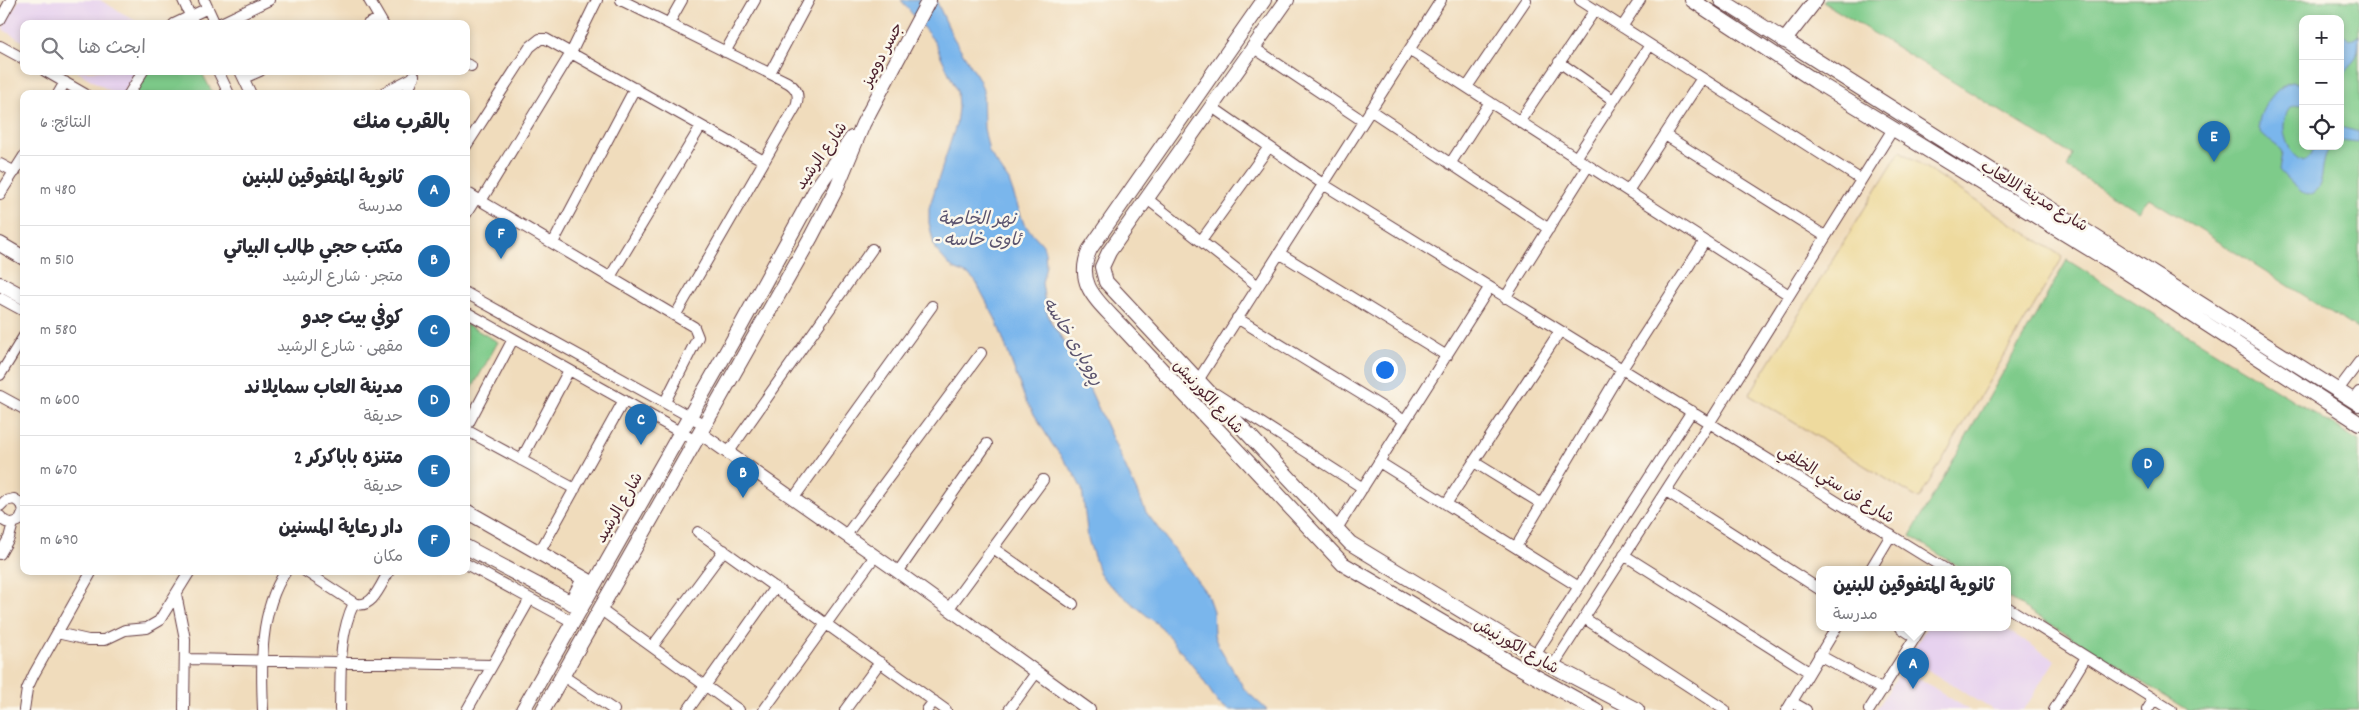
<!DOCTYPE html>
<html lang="ar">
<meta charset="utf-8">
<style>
:root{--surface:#fff;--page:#f7f7f7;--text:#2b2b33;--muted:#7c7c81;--line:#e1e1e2;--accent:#1f6fb2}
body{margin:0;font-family:Dekko,"Playpen Sans Arabic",sans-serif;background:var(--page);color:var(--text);direction:rtl}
.controls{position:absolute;right:15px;top:15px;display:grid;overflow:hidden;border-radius:10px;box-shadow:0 2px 8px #0003}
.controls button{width:45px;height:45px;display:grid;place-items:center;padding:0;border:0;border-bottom:1px solid var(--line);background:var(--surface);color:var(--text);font:25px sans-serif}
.you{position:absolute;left:1384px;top:369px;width:18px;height:18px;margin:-12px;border:4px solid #fff;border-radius:50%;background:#1a73e8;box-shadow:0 0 0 8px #1a73e833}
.badge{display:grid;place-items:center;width:32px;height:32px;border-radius:50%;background:var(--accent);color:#fff;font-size:16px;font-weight:700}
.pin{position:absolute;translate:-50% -41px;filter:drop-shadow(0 1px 2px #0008)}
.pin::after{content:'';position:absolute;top:26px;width:18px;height:15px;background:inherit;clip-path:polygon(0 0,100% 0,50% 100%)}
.popup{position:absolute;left:1816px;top:566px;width:195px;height:65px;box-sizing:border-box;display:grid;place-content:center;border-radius:10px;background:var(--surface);filter:drop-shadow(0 1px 4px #0005);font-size:16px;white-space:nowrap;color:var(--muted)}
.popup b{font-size:19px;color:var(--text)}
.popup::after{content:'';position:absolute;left:50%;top:100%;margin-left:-10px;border:10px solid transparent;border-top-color:var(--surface)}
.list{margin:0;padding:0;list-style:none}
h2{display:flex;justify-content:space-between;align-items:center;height:65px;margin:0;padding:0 20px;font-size:21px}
h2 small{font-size:16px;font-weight:400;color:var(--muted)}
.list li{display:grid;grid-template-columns:32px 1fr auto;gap:15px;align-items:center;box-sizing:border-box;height:70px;padding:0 20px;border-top:1px solid var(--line)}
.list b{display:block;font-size:19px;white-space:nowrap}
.list p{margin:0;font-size:16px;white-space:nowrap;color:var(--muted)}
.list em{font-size:16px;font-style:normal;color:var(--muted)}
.icon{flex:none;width:28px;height:28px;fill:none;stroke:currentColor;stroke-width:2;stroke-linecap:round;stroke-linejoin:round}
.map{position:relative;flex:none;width:2359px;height:710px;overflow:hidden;direction:ltr}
.search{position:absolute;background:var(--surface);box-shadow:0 2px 8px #0003;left:20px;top:20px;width:450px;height:55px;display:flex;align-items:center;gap:12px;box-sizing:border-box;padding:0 18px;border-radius:10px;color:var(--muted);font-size:19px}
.panel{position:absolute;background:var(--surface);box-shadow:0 2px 8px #0003;left:20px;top:90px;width:450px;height:485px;border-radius:10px;direction:rtl}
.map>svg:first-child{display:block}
.built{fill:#e7d2ef}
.green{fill:#7ecb8a;stroke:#64755a;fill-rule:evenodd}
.sand{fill:#eeda9e;stroke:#9c7c64}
.water{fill:#7ab6ec;stroke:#626a8c}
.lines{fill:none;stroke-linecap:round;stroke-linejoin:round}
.minor-casing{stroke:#633b41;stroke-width:12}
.tertiary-casing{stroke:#633b41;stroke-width:14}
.secondary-casing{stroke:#633b41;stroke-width:16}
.minor{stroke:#fff;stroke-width:10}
.tertiary{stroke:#fff;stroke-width:12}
.secondary{stroke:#fff;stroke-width:14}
.labels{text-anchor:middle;stroke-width:5;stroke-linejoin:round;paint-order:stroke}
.street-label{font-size:16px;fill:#4a1f2b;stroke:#fbf7ec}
.water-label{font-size:18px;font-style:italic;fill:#5b546f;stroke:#fbf7ec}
</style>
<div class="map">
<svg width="2359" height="710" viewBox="0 0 2359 710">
<rect width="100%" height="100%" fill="#fbf7ec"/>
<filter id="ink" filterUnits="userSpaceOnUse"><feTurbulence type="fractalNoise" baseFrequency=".02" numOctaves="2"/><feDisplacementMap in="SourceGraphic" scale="10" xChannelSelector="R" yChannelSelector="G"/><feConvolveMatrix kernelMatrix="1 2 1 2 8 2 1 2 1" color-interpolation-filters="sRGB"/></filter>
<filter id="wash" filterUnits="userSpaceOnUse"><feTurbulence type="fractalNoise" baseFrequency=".0096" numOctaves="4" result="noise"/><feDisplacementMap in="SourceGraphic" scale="20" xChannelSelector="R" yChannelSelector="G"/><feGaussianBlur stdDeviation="1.12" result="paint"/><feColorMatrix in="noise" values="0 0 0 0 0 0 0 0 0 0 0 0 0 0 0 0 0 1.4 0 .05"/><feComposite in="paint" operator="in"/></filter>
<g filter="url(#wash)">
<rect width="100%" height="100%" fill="#f0dcbc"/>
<!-- built -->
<path class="built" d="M19,0H100L141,24H24V42L2,29Z
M76,71H136L123,94H115Z
M1926,628H2004L2055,660L2024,710H1993L1908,658Z
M1903,668L1969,710H1876Z"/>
<!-- green -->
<path class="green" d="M1825,0H2359V330L2149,198L2138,211L2067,168L2072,155L1823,2ZM2303,19H2340V146H2303Z
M147,71H201L213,94H134Z
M2067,260L2359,441V710H2187L2007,597V570H1964L1910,536Z
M466,324L498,342L466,399Z"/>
<!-- sand -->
<path class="sand" d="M1900,151L2063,257L1919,499L1749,395Z"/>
<!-- water -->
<path class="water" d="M901,0H936L953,37L979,79L983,90L984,128L989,152L1009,181L1024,224L1043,245L1045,252L1046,265L1042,283L1046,310L1052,324L1075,357L1146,512L1207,594L1213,611L1214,635L1217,643L1245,690L1267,710H1229L1218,703L1199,674L1162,628L1106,582L1099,572L1088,539L1082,489L1073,472L1052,444L1025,399L996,320L976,282L970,276L952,268L935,249L929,223V208L956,125L958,108L957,91L934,41Z
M2340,31L2349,40L2359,35C2359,61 2354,59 2340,79Z
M2291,82L2303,84V104L2291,107C2277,121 2285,154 2304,161L2309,157L2315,146H2332C2316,160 2330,190 2307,195C2301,193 2284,176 2279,170L2282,152C2277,143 2264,140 2260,131C2253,116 2277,85 2291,82Z
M2340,127L2359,132V142L2340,140Z"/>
</g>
<g filter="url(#ink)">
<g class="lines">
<defs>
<path id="minor" d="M183,0L194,24
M204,0L215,24
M369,0L383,24
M621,0L787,82C797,88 800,95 796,106L675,316
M1580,0L1860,179
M0,20L11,0
M669,23L682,0
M174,24L208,8
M219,24L269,0
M368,24L379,19
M1622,27L1640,0
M0,46L24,59
M1254,48L1363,121
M1409,50L1789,295
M725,52L755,0
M1559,62L1613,100
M466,64L471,66
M45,71L85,94
M218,71L229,94
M240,71L251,94
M770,73L809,0
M244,78L260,71
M1467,87L1526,0
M58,94L65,82
M129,94L143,71
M381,94L414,77
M407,94L414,75
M1212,107L1323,184L1947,570
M1370,110L1549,229
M1520,121L1595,10
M1665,135L1825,236
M466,146L530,47L540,39H546L764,161
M1576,158L1650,45
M0,164L15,172
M1450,164L1490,102
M1628,191L1702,78
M466,192L694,327L698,337L665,402
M0,194L24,156
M1146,198L1258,286
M481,201L571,53L597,0
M466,214L476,198
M1201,241L1269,147
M553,243L635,88
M1279,253L1447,356
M610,277L701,126
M466,293L705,425
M0,298L24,311
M1505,298L1588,166
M466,312L696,441
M1237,318L1405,421
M0,375L24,336
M1199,383L1197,382L1441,0
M2338,390L2359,362
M1216,394L1363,488
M0,396L24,409
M2353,400L2359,392
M466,428L513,339
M466,430L575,489
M728,453L872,249
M521,460L569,370
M1379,462L1579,587
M1474,462L1542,504
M1666,491L1819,589
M793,499L932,306
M1446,504L1560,331
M0,506L5,501L14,499L22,504L24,511
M0,516C5,524 12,525 20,520L24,511
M1336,530L1489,288
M698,532L946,710
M846,535L981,353
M1516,547L1622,369L1705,241
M993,548L1073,604
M539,553L624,400
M0,554L9,538L13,523
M1624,555L1809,672
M466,564L573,622
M1870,570L1891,535
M305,571L354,603C372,611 381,584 389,571
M898,572L987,444
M176,594L185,639L184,710
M2007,607L2171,710
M949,608L1043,480
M601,610L739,710
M1584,618L1725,710
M1901,628L1915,637
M57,633L88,640H104L125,630L147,628L159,621L190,571
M652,647L724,550
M1535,655L1692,411
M1819,655L1883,690
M186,659L492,665
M1553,666L1710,422L1893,129
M563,676L614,710
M1792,702L1806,710
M24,710L27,689L34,674L92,571
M263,710C261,664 259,611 286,571
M340,710C341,675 338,636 354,603
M467,710L530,599
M688,710L775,587
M764,710L875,556
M845,710L880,662
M927,710L934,701
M1009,710L1036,673
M1787,710L1836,628
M1869,710L1921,628
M2054,710L2086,657
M2147,710L2154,699"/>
<path id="tertiary" d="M700,433L898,572L1089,710"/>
<path id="secondary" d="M1264,0L1090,249C1074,284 1098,301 1120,325L1343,564L1515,665L1596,710
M1287,0L1109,252L1102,267L1106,282L1350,543L1553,666L1637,710
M1692,0L1815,81L2106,259L2359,423
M1721,0L2359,404
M1784,41L1816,0
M0,244L24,258
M0,284L24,297
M466,511L594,584
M466,547L581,608
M571,603L584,579
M523,710L732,342L816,189L852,138
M543,710L811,237L836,189L863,124L929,0"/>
</defs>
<!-- minor casing -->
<use href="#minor" class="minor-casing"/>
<!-- tertiary casing -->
<use href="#tertiary" class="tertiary-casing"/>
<!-- secondary casing -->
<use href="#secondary" class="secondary-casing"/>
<!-- minor -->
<use href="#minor" class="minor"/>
<!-- tertiary -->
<use href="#tertiary" class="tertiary"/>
<!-- secondary -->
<use href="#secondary" class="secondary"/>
</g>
</g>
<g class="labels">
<!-- street labels -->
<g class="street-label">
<text transform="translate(881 54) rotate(-62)" y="6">جسر دوميز</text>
<text transform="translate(820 155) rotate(-55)" y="6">شارع الرشيد</text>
<text transform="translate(2035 195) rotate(31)" y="6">شارع مدينة الالعاب</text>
<text transform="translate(1209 396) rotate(47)" y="6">شارع الكورنيش</text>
<text transform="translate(1837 483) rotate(32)" y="6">شارع فن ستي الخلفي</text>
<text transform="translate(618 507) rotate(-60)" y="6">شارع الرشيد</text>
<text transform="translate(1517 645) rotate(30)" y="6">شارع الكورنيش</text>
</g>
<!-- water labels -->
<g class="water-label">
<text x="977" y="224">نهر الخاصة<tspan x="977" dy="21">- ئاوی خاسە</tspan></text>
<text transform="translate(1074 341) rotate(58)" y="6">ڕووباری خاسە</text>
</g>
</g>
</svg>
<div class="controls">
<button>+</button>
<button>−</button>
<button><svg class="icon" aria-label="locate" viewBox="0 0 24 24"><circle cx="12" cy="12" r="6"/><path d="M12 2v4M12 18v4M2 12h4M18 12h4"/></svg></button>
</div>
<div class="you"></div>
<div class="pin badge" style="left:1913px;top:689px">A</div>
<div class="popup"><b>ثانوية المتفوقين للبنين</b>مدرسة</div>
<div class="pin badge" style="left:743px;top:498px">B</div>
<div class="pin badge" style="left:641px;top:445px">C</div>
<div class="pin badge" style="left:2148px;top:489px">D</div>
<div class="pin badge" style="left:2214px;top:162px">E</div>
<div class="pin badge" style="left:501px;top:259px">F</div>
<div class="search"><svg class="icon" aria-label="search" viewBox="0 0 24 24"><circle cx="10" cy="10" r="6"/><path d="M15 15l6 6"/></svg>ابحث هنا</div>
<section class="panel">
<h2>بالقرب منك<small>النتائج: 6</small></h2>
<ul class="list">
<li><span class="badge">A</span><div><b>ثانوية المتفوقين للبنين</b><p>مدرسة</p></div><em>480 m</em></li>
<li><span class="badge">B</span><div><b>مكتب حجي طالب البياتي</b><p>متجر · شارع الرشيد</p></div><em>510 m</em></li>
<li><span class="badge">C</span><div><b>كوفي بيت جدو</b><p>مقهى · شارع الرشيد</p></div><em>580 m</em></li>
<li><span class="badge">D</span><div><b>مدينة العاب سمايلاند</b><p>حديقة</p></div><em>600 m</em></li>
<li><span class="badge">E</span><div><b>متنزه باباكركر 2</b><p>حديقة</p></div><em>670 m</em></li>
<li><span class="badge">F</span><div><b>دار رعاية المسنين</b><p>مكان</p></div><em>690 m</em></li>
</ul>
</section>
</div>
